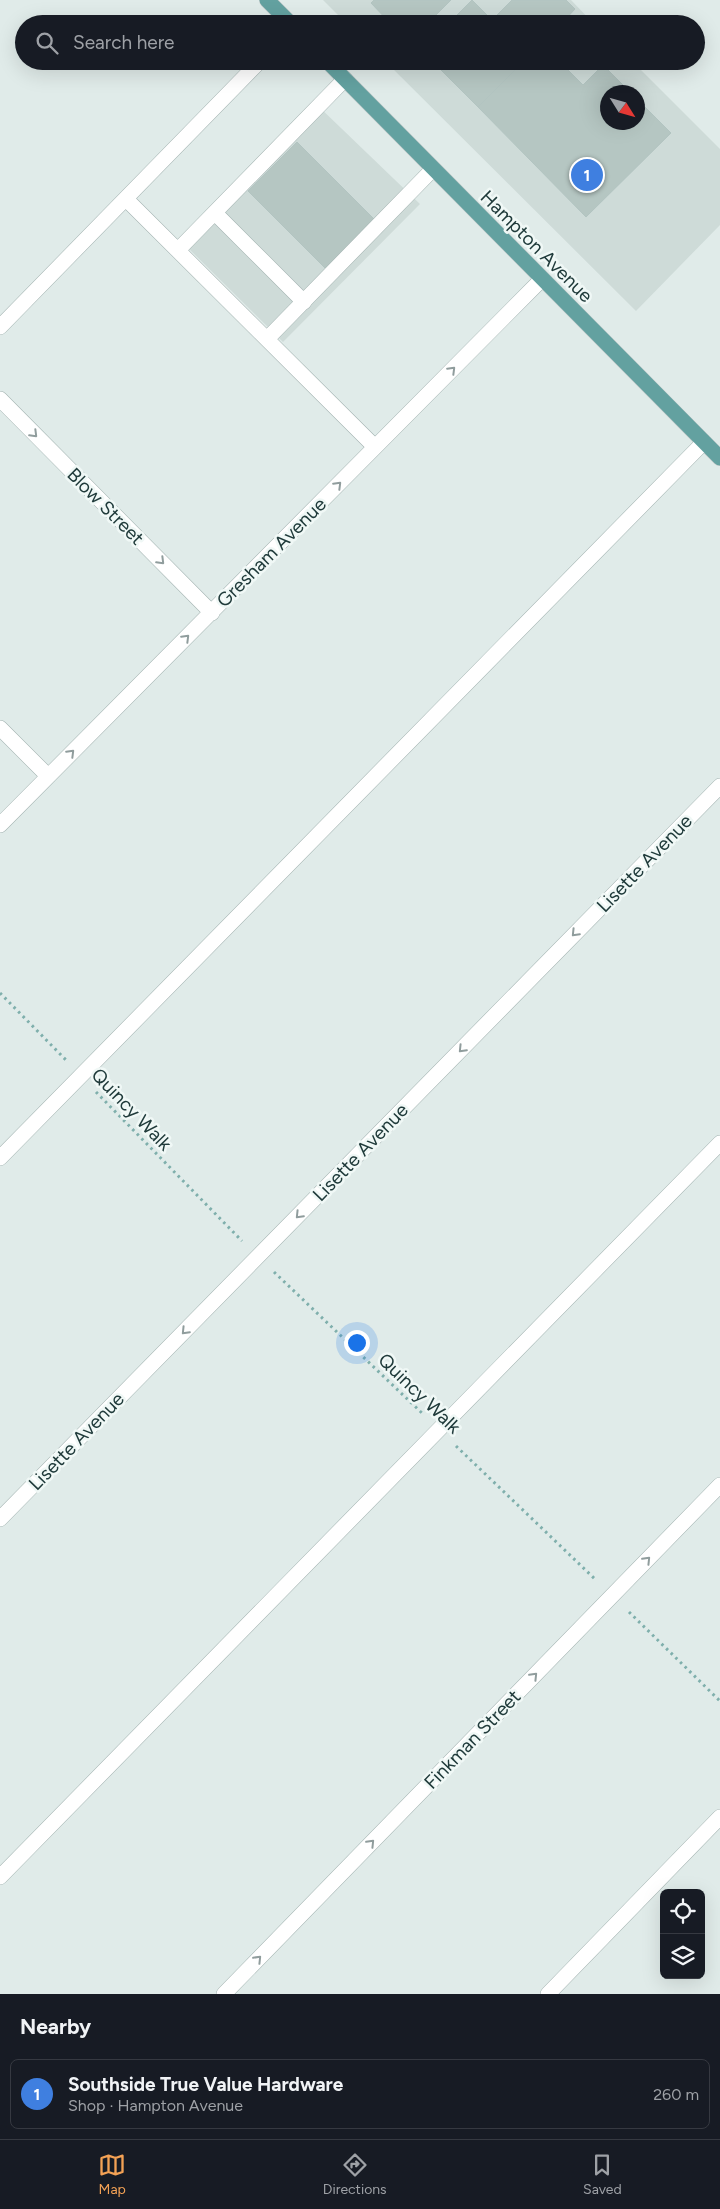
<!DOCTYPE html>
<meta charset="utf-8">
<style>
:root{--surface:#171b24;--page:#242831;--text:#f1f3f6;--muted:#9ea1a6;--line:#363941;--accent:#f4a255}
body{margin:0;font-family:Figtree,sans-serif;background:var(--page);color:var(--text)}
.controls{position:absolute;right:15px;bottom:15px;display:grid;overflow:hidden;border-radius:8px;box-shadow:0 5px 20px #0002}
.controls button{width:45px;height:45px;display:grid;place-items:center;padding:0;border:0;border-bottom:1px solid var(--line);background:var(--surface);color:var(--text);font:25px sans-serif}
.compass{position:absolute;left:600px;top:85px;width:45px;height:45px;border-radius:50%;background:var(--surface);box-shadow:0 5px 20px #0002;rotate:127deg}
.you{position:absolute;left:356px;top:1342px;width:18px;height:18px;margin:-12px;border:4px solid #fff;border-radius:50%;background:#1a73e8;box-shadow:0 0 0 8px #1a73e833}
.badge{display:grid;place-items:center;width:32px;height:32px;border-radius:50%;background:var(--accent);color:#fff;font-size:16px;font-weight:700}
.pin{position:absolute;translate:-50% -50%;border:2px solid #fff;box-shadow:0 1px 5px #0006}
.list{margin:0;padding:0;list-style:none}
h2{display:flex;justify-content:space-between;align-items:center;height:65px;margin:0;padding:0 20px;font-size:21px}
h2 small{font-size:16px;font-weight:400;color:var(--muted)}
.list li{display:grid;grid-template-columns:32px 1fr auto;gap:15px;align-items:center;box-sizing:border-box;height:70px;margin:0 10px 10px;padding:0 10px;border:1px solid var(--line);border-radius:8px}
.list b{display:block;font-size:19px;white-space:nowrap}
.list p{margin:0;font-size:16px;white-space:nowrap;color:var(--muted)}
.list em{font-size:16px;font-style:normal;color:var(--muted)}
.icon{flex:none;width:28px;height:28px;fill:none;stroke:currentColor;stroke-width:2;stroke-linecap:round;stroke-linejoin:round}
.map{position:relative;flex:none;width:720px;height:1994px;overflow:hidden}
.search{position:absolute;background:var(--surface);box-shadow:0 5px 20px #0002;left:15px;right:15px;top:15px;height:55px;display:flex;align-items:center;gap:12px;box-sizing:border-box;padding:0 18px;border-radius:28px;color:var(--muted);font-size:19px}
.sheet{height:145px;background:var(--surface)}
nav{display:flex;justify-content:space-around;align-items:center;box-sizing:border-box;height:70px;border-top:1px solid var(--line);background:var(--surface);font-size:14px;color:var(--muted)}
nav a{display:grid;justify-items:center;gap:2px}
nav .on{color:var(--accent)}
.map>svg:first-child{display:block}
.built{fill:#cedbd8;fill-rule:evenodd}
.building{fill:#b5c6c2;stroke:#b2c4c1}
.lines{fill:none;stroke-linecap:round;stroke-linejoin:round}
.minor-casing{stroke:#a3b3b1;stroke-width:16}
.major-casing{stroke:#c1c8c8;stroke-width:16}
.path{stroke:#7fafac;stroke-width:3;stroke-dasharray:2.5 4;stroke-linecap:butt}
.minor{stroke:#fff;stroke-width:15}
.major{stroke:#63a1a0;stroke-width:15}
.oneway{stroke:#909d9d}
.labels{text-anchor:middle;stroke-width:5;stroke-linejoin:round;paint-order:stroke}
.street-label{font-size:19px;fill:#203b3b;stroke:#f0f8f6}
</style>
<div class="map">
<svg width="720" height="1994" viewBox="0 0 720 1994">
<rect width="100%" height="100%" fill="#e0ebe9"/>
<!-- built -->
<path class="built" d="M323,0H571L594,24H347Z
M385,61H632L720,149V225L636,311ZM608,92H638V122H608Z
M315,103L420,204L283,342L179,239Z"/>
<!-- building -->
<path class="building" d="M374,0H451L427,24H391L371,3Z
M472,0L492,20L488,24H448Z
M512,0H566L575,9L561,24H488Z
M432,61H450L441,70Z
M450,61H524L478,107L441,70Z
M524,61H571L565,67L583,85L603,65L630,92H608V122H638V100L671,133L586,217L478,107Z
M297,142L377,222L328,271L248,191Z"/>
<g class="lines">
<defs>
<path id="minor" d="M126,199L375,447
M215,213L304,302
M178,250L345,79
M0,327L260,61
M267,339L433,169
M0,399L212,613
M0,728L48,776
M0,825L542,279
M0,1158L704,442
M0,1519L720,786
M0,1877L720,1143
M224,1994L720,1485
M548,1994L720,1817"/>
<path id="major" d="M267,0L291,24
M327,61L720,458"/>
</defs>
<!-- minor casing -->
<use href="#minor" class="minor-casing"/>
<!-- major casing -->
<use href="#major" class="major-casing"/>
<!-- path -->
<path class="path" d="M0,993L66,1060
M96,1092L242,1241
M274,1272L423,1414
M456,1446L596,1580
M629,1612L720,1701"/>
<!-- minor -->
<use href="#minor" class="minor"/>
<!-- major -->
<use href="#major" class="major"/>
</g>
<!-- one-way arrows -->
<defs><path id="oneway-chevron" d="M-2-3.5L2.5 0L-2 3.5" fill="none" stroke-width="1.6" stroke-linecap="round" stroke-linejoin="round" transform="scale(1.25)"/></defs>
<g class="oneway">
<use href="#oneway-chevron" transform="translate(452 370) rotate(-45)"/>
<use href="#oneway-chevron" transform="translate(34 434) rotate(45)"/>
<use href="#oneway-chevron" transform="translate(338 485) rotate(-45)"/>
<use href="#oneway-chevron" transform="translate(161 561) rotate(45)"/>
<use href="#oneway-chevron" transform="translate(186 638) rotate(-45)"/>
<use href="#oneway-chevron" transform="translate(71 753) rotate(-45)"/>
<use href="#oneway-chevron" transform="translate(575 933) rotate(134)"/>
<use href="#oneway-chevron" transform="translate(462 1049) rotate(134)"/>
<use href="#oneway-chevron" transform="translate(299 1215) rotate(134)"/>
<use href="#oneway-chevron" transform="translate(185 1331) rotate(134)"/>
<use href="#oneway-chevron" transform="translate(647 1560) rotate(-46)"/>
<use href="#oneway-chevron" transform="translate(534 1676) rotate(-46)"/>
<use href="#oneway-chevron" transform="translate(371 1843) rotate(-46)"/>
<use href="#oneway-chevron" transform="translate(258 1959) rotate(-46)"/>
</g>
<g class="labels">
<!-- street labels -->
<g class="street-label">
<text transform="translate(537 246) rotate(45)" y="7">Hampton Avenue</text>
<text transform="translate(106 506) rotate(45)" y="7">Blow Street</text>
<text transform="translate(271 552) rotate(-45)" y="7">Gresham Avenue</text>
<text transform="translate(644 863) rotate(-46)" y="7">Lisette Avenue</text>
<text transform="translate(132 1109) rotate(46)" y="7">Quincy Walk</text>
<text transform="translate(360 1152) rotate(-46)" y="7">Lisette Avenue</text>
<text transform="translate(420 1393) rotate(44)" y="7">Quincy Walk</text>
<text transform="translate(76 1441) rotate(-46)" y="7">Lisette Avenue</text>
<text transform="translate(472 1739) rotate(-46)" y="7">Finkman Street</text>
</g>
</g>
</svg>
<div class="controls">
<button><svg class="icon" aria-label="locate" viewBox="0 0 24 24"><circle cx="12" cy="12" r="6"/><path d="M12 2v4M12 18v4M2 12h4M18 12h4"/></svg></button>
<button><svg class="icon" aria-label="layers" viewBox="0 0 24 24"><path d="M12 4l9 5-9 5-9-5zM3 14l9 5 9-5"/></svg></button>
</div>
<svg class="compass" viewBox="-18 -18 36 36"><path d="M0-13l5 13h-10z" fill="#e53935"/><path d="M0 13l5-13h-10z" fill="#9ea1a6"/></svg>
<div class="you"></div>
<div class="pin badge" style="left:587px;top:175px;background:#3f7fe0">1</div>
<div class="search"><svg class="icon" aria-label="search" viewBox="0 0 24 24"><circle cx="10" cy="10" r="6"/><path d="M15 15l6 6"/></svg>Search here</div>
</div>
<section class="sheet">
<h2>Nearby<small></small></h2>
<ul class="list">
<li><span class="badge" style="background:#3f7fe0">1</span><div><b>Southside True Value Hardware</b><p>Shop · Hampton Avenue</p></div><em>260 m</em></li>
</ul>
</section>
<nav>
<a class="on"><svg class="icon" aria-label="map" viewBox="0 0 24 24"><path d="M3 6l6-2 6 2 6-2v14l-6 2-6-2-6 2zM9 4v14M15 6v14"/></svg>Map</a>
<a><svg class="icon" aria-label="directions" viewBox="0 0 24 24"><path d="M12 3l9 9-9 9-9-9zM9 14v-3h6M13 9l2 2-2 2"/></svg>Directions</a>
<a><svg class="icon" aria-label="saved" viewBox="0 0 24 24"><path d="M7 4h10v16l-5-4-5 4z"/></svg>Saved</a>
</nav>
